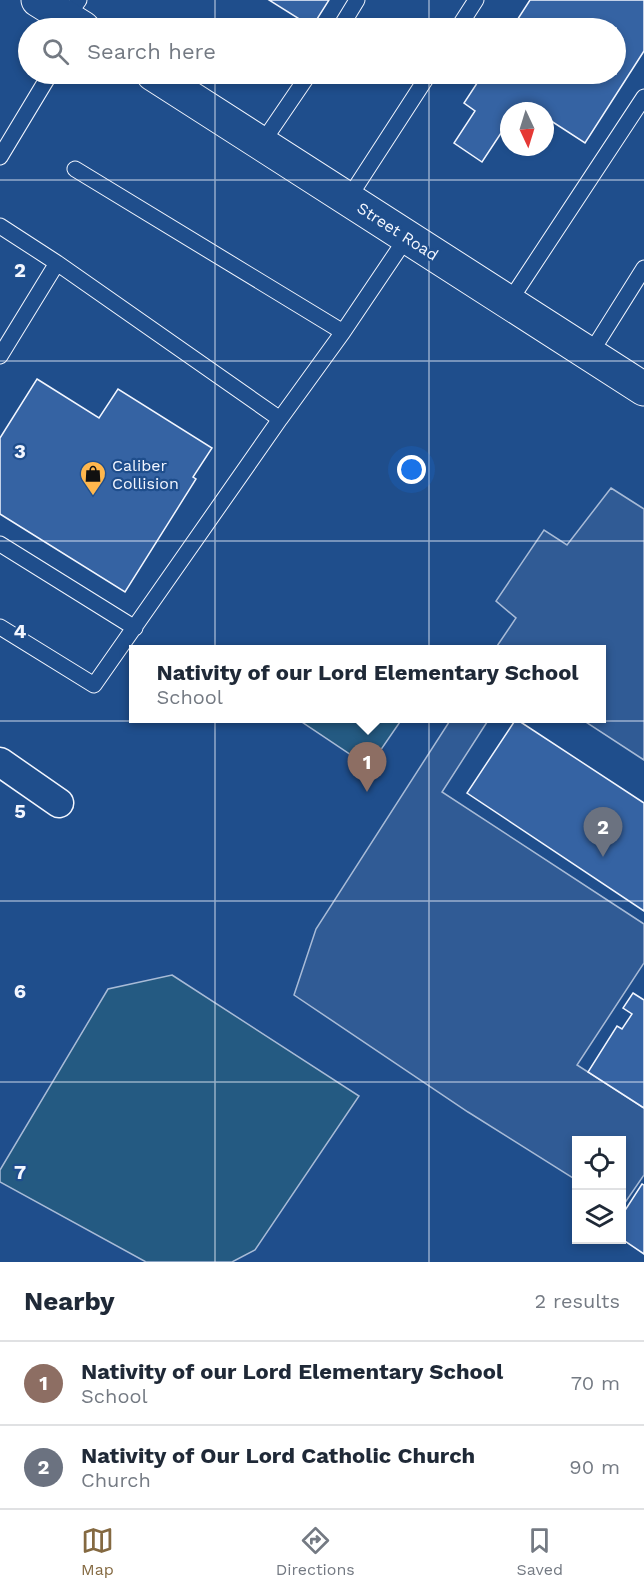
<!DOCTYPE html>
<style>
:root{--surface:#fff;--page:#f2f2f3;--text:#1f2937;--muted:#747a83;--line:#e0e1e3;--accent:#846941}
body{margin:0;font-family:"Work Sans",sans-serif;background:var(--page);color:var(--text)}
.controls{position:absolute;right:18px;bottom:18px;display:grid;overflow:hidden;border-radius:0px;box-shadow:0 3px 9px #0003}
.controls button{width:54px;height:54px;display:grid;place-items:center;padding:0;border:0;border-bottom:2px solid var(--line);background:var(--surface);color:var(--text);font:30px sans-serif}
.compass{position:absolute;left:500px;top:102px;width:54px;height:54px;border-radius:50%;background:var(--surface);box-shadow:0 3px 9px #0003;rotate:176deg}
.you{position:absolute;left:412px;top:470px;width:21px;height:21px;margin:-15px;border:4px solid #fff;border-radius:50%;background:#1a73e8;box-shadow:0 0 0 9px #1a73e833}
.badge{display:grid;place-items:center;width:39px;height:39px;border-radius:50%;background:var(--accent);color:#fff;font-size:20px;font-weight:700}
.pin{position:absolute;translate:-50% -50px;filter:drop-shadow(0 2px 3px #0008)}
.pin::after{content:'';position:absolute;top:32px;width:21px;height:18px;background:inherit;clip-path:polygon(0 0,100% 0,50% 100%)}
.popup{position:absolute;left:129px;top:645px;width:477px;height:78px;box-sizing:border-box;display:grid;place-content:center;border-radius:0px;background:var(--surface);filter:drop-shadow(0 2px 4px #0005);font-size:20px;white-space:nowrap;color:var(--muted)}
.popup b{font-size:22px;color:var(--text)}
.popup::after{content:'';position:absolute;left:50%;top:100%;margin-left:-12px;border:12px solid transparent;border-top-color:var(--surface)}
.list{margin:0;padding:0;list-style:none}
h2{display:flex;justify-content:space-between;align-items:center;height:78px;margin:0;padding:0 24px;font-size:26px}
h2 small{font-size:20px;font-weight:400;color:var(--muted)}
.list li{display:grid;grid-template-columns:39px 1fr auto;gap:18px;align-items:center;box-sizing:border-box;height:84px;padding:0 24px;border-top:2px solid var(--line)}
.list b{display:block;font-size:22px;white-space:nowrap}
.list p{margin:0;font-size:20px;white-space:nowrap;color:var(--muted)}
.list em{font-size:20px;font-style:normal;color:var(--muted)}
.icon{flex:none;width:33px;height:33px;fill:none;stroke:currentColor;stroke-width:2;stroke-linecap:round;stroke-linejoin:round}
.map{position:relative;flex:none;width:644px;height:1262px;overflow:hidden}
.search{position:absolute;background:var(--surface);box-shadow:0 3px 9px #0003;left:18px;right:18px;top:18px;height:66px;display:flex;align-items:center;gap:15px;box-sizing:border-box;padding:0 21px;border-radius:33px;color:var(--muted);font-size:22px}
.sheet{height:246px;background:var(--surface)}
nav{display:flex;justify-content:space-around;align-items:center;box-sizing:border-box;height:84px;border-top:2px solid var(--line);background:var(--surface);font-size:16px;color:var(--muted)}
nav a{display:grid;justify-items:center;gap:3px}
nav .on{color:var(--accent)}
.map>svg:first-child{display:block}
.green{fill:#245a82;stroke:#a8bbd7;stroke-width:1.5}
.parking{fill:#305b95;stroke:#a8bbd7;stroke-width:1.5}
.building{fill:#3563a3;stroke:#f2f6ff;stroke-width:1.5}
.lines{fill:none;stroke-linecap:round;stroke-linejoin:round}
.lane-casing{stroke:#f2f6ff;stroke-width:17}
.street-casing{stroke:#f2f6ff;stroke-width:31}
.primary-casing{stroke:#f2f6ff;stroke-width:35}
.lane{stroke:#1f4e8c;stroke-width:15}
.street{stroke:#1f4e8c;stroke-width:28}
.primary{stroke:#1f4e8c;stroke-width:33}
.grid{fill:none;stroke:#f2f6ff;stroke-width:1.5;stroke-opacity:0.55}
.labels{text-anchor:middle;stroke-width:4.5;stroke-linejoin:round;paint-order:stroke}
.street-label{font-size:16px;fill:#f2f6ff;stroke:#1f4e8c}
.poi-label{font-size:16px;fill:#f2f6ff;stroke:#1f4e8c;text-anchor:start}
.grid-label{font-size:20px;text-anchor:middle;font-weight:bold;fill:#f2f6ff;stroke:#1f4e8c;stroke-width:4.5;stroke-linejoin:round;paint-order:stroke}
</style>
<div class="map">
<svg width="644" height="1262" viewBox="0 0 644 1262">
<rect width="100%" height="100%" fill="#1f4e8c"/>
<!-- green -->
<path class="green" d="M299,719V718L402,719L369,767L299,720Z
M172,975L359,1096L255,1250L232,1262H146L0,1182V1170L108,989Z"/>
<!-- parking -->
<path class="parking" d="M611,488L644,509V760L581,719L601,718V650L495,649L516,618L496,601L544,530L567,545Z
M451,719H489L442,792L644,924V963L577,1065L644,1108V1175L622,1207V1140H576V1180L468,1112L294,995L316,929Z"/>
<!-- building -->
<path class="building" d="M269,0H329L312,27Z
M530,0H644V51L585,143L545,117V111H535L523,103L518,111H509V121L482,162L454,143L475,111L464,103L483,74H616V28H512Z
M37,379L99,418L118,389L212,448L193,477L196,479L125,592L0,514V438Z
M516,719L644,803V911L467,793Z
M633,993L644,1000V1108L588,1072L617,1026L622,1029L632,1014L623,1008Z
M642,1184L644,1185V1254L622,1239V1215Z"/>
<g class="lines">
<defs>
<path id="lane" d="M66,18L79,0
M340,28L357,0
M458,28L476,0
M262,143L309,74
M0,157L50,74
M75,169L343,332
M348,199L429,74
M0,226L57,263L280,419L343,332L407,237
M509,302L644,97
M590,354L644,268
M0,356L57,263
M0,544L135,628
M0,627L94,685L280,419"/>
<path id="street" d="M0,762L59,803"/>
<path id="primary" d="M38,0L83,28
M153,74L644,389"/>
</defs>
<!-- lane casing -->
<use href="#lane" class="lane-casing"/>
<!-- street casing -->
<use href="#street" class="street-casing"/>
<!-- primary casing -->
<use href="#primary" class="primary-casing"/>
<!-- lane -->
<use href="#lane" class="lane"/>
<!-- street -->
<use href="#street" class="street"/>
<!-- primary -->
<use href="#primary" class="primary"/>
</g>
<!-- grid -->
<path class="grid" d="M215,0V28M429,0V28M215,74V1262M429,74V1262M0,180H644M0,361H644M0,541H644M0,721H644M0,901H644M0,1082H644"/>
<!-- icons -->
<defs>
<symbol id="shop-pin" viewBox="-11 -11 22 30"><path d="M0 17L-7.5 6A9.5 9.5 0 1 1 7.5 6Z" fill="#ffb74d" stroke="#1f4e8c"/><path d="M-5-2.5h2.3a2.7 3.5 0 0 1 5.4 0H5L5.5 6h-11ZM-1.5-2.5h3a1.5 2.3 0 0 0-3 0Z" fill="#111"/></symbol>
</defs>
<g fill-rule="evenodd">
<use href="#shop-pin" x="78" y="459" width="30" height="40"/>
</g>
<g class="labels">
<!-- street labels -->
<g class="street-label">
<text transform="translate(398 231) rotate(33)" y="6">Street Road</text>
</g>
<!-- poi labels -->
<g class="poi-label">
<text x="112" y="471">Caliber<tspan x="112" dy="18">Collision</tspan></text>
</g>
</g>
<g class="grid-label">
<text x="20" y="277">2</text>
<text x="20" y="458">3</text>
<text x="20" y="638">4</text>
<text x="20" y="818">5</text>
<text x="20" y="998">6</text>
<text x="20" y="1179">7</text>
</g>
</svg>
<div class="controls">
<button><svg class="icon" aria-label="locate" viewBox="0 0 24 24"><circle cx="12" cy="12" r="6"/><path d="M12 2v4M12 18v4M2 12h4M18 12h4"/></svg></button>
<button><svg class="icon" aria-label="layers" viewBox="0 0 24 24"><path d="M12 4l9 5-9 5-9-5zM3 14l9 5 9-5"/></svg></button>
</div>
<svg class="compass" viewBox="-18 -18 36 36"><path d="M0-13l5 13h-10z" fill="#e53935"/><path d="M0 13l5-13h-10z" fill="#747a83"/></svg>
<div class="you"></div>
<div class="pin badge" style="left:367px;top:792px;background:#8d6e63">1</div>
<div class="popup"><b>Nativity of our Lord Elementary School</b>School</div>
<div class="pin badge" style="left:603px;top:857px;background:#6b7280">2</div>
<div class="search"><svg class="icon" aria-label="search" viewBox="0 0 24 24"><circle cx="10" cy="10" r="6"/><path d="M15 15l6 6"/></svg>Search here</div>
</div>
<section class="sheet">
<h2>Nearby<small>2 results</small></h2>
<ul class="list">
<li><span class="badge" style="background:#8d6e63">1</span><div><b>Nativity of our Lord Elementary School</b><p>School</p></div><em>70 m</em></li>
<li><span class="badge" style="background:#6b7280">2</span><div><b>Nativity of Our Lord Catholic Church</b><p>Church</p></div><em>90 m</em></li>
</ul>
</section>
<nav>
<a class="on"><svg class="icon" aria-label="map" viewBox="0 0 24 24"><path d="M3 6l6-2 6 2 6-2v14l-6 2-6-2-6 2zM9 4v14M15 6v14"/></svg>Map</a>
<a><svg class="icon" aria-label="directions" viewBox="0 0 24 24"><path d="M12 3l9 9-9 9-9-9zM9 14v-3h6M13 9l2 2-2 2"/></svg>Directions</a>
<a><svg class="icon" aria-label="saved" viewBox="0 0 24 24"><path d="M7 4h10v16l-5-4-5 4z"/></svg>Saved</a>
</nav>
